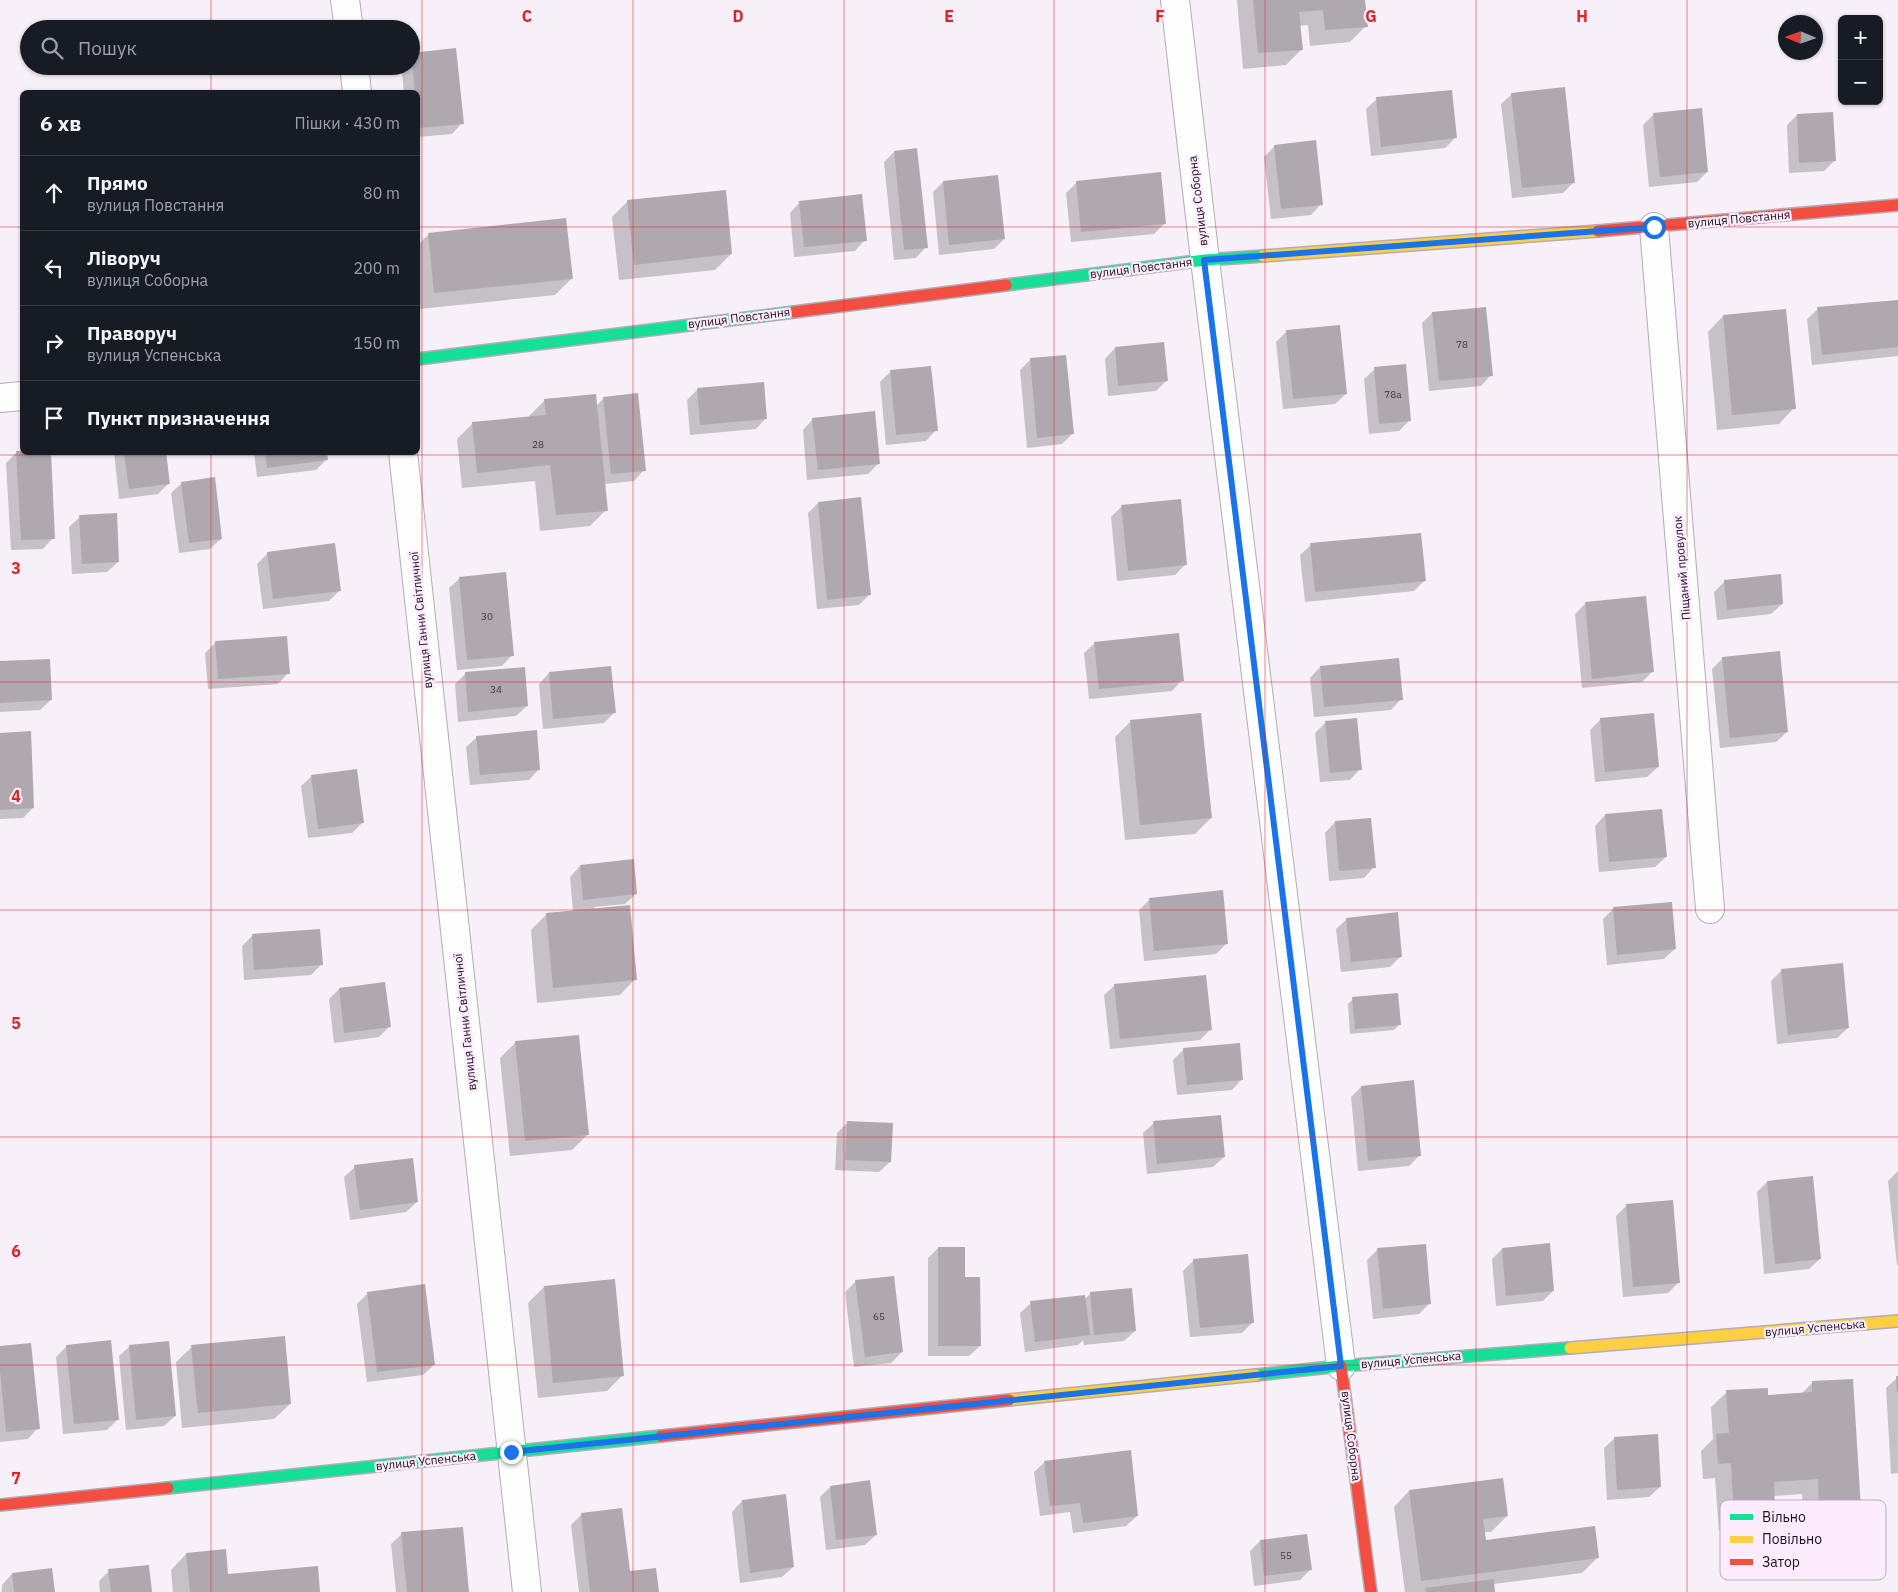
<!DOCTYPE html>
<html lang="uk">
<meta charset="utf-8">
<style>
:root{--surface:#171b24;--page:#20242c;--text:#f1f3f6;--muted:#9ea1a6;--line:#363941}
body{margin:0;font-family:"IBM Plex Sans",sans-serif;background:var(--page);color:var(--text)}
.controls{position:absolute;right:15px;top:15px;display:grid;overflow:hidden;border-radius:8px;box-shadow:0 1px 4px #0004}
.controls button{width:45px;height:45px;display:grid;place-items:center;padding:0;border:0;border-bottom:1px solid var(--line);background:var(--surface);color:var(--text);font:25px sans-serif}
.compass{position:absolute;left:1778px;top:15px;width:45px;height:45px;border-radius:50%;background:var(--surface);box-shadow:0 1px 4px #0004;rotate:272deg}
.stop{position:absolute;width:15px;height:15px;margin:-11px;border:4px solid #1a73e8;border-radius:50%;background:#fff}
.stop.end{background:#1a73e8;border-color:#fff;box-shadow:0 1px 5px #0008}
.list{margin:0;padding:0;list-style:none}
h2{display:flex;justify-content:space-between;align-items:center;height:65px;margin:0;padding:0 20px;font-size:21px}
h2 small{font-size:16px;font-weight:400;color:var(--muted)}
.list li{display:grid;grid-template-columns:32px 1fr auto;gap:15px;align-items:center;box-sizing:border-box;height:75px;padding:0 20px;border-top:1px solid var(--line)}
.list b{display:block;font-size:19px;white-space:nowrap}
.list p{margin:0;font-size:16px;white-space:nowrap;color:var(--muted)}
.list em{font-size:16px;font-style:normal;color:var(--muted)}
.icon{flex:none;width:28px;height:28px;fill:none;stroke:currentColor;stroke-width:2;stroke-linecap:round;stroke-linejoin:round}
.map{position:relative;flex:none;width:1898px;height:1592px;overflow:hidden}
.search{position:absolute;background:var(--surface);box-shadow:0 1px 4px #0004;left:20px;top:20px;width:400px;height:55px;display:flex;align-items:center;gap:12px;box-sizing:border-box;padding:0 18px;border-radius:28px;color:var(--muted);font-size:19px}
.panel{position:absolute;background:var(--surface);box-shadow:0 1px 4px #0004;left:20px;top:90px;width:400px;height:365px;border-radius:8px}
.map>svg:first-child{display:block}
.shadow{fill:#0003}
.building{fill:#afa8af}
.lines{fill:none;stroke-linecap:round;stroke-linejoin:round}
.street-casing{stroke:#b3acb4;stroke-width:30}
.fast-casing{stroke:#b3acb4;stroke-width:14}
.slow-casing{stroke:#b3acb4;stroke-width:14}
.jam-casing{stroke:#b3acb4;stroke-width:14}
.street{stroke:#fefdfe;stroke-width:28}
.fast{stroke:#16e098;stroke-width:11}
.slow{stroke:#ffcf43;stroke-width:11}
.jam{stroke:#f24e42;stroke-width:11}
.route{stroke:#1a73e8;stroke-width:6}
.grid{fill:none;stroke:#d62828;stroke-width:1;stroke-opacity:0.55}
.labels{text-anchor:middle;stroke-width:4.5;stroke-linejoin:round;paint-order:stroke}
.number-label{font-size:10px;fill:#403940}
.street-label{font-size:12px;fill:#1b141b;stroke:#fcecfd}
.key{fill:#fcecfd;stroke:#b8abb9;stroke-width:1}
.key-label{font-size:14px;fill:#1b141b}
.grid-label{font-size:16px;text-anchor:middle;font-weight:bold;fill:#d62828;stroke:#fcecfd;stroke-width:4.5;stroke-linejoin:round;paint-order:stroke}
</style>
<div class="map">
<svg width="1898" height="1592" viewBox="0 0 1898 1592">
<rect width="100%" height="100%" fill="#f8f0f9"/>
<!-- shadow -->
<path class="shadow" d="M1237,0H1364L1366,26L1350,42L1310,46L1308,25L1299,26L1302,49L1286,65L1243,69Z
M411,55L462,123L452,134L418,137V92H404L401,66H411Z
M1512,94L1574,182L1563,193L1512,198L1501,104Z
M1377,99L1455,138L1445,148L1371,156L1366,109Z
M1654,114L1707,172L1697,182L1649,187L1643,125Z
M1797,115L1834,161L1824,171L1789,173L1787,125Z
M1275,146L1321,204L1311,215L1271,219L1264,157Z
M894,152L926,247L916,258L894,260L884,162Z
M943,182L1004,239L994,249L939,255L933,192Z
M1077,182L1165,223L1154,234L1071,242L1066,193Z
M628,201L731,254L715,270L619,280L612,217Z
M800,202L865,240L855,251L794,257L790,213Z
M429,234L571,279L555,295L419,309L418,245Z
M1898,301V356L1812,365L1807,319L1818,309Z
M1432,313L1491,375L1481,386L1429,391L1422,323Z
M1723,316L1794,408L1779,424L1717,430L1708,332Z
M1287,331L1346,394L1335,404L1283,409L1276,342Z
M1115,348L1167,380L1156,391L1108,396L1105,359Z
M1031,359L1072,434L1062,444L1027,448L1020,370Z
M1375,369L1409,421L1399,431L1369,434L1364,379Z
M890,372L936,430L926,441L886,445L880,382Z
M697,390L766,418L756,429L690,435L687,400Z
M604,398L644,470L634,481L604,484L606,510L590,526L540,531L535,481L462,488L457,439L473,423L529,418V416L545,400L596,406Z
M813,419L879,463L868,474L807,480L803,430Z
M17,452L53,538L43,549L11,550L6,463Z
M165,452L169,483L158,494L119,499L114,452Z
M254,452H325L326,460L316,470L257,477Z
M182,483L221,539L210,549L179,553L171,493Z
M818,503L869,595L859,605L817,609L808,513Z
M1122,506L1186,564L1175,575L1117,581L1111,517Z
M80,517L118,562L107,572L72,574L69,527Z
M1311,545L1424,581L1414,591L1305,602L1300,555Z
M268,553L340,590L329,601L263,609L257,564Z
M460,578L512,655L502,666L457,670L449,588Z
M1725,581L1782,604L1771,614L1717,620L1714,592Z
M1585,604L1652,672L1642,682L1582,688L1575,614Z
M216,642L288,673L278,684L208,689L205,653Z
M1095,643L1182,680L1172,691L1089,699L1084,653Z
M1723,658L1787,732L1776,742L1720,748L1712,669Z
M0,662L51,700L40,710L0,712Z
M1320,667L1401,699L1391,710L1314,717L1310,678Z
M524,668L527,706L516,716L458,722L455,684L465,674Z
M549,673L615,712L604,723L543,729L539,684Z
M1601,719L1658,767L1647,777L1595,782L1590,730Z
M1355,720L1360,769L1350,780L1320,782L1315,733L1325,723Z
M1131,721L1211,818L1195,834L1125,840L1115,737Z
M0,734L33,808L23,818L0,819Z
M477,737L539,769L529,780L470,785L466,747Z
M312,776L362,823L352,833L308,838L301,786Z
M1605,815L1666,857L1655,867L1599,872L1595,826Z
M1335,822L1374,867L1364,878L1329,881L1325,833Z
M580,866L636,894L625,904L594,907L635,979L620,995L537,1003L531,930L547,914L573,912L570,877Z
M1150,899L1227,943L1216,954L1144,961L1139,910Z
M1613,909L1675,949L1664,959L1607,965L1603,919Z
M1347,919L1401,956L1390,967L1341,972L1336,929Z
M252,936L321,965L311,975L244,980L242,946Z
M1782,970L1848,1028L1837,1038L1777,1044L1771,981Z
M1115,985L1211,1029L1200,1040L1110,1049L1104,995Z
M339,989L390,1026L379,1037L334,1043L329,999Z
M1353,999L1399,1025L1394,1030L1350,1034L1348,1004Z
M516,1042L588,1134L572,1150L510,1156L500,1058Z
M1184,1049L1242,1079L1232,1090L1177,1095L1173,1060Z
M1361,1087L1420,1155L1409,1166L1358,1171L1351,1097Z
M848,1122L890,1162L879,1172L835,1170L837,1133Z
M1154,1123L1224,1157L1213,1167L1147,1174L1143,1133Z
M355,1167L417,1202L406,1212L350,1220L344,1177Z
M1898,1171V1265H1897L1888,1181Z
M1767,1182L1820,1259L1809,1269L1764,1274L1757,1192Z
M1626,1206L1679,1282L1668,1293L1623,1297L1616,1216Z
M938,1248L980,1346L969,1356H928V1258Z
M1502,1249L1553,1291L1543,1301L1496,1306L1492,1259Z
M1377,1250L1430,1303L1419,1314L1373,1319L1367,1260Z
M1194,1260L1253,1322L1242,1333L1190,1337L1183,1271Z
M856,1281L902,1352L891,1363L854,1367L845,1292Z
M544,1287L623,1375L607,1391L538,1398L528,1303Z
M368,1293L434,1365L423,1375L367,1382L357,1304Z
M1091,1293L1135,1331L1124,1341L1084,1345L1083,1340L1078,1345L1025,1352L1020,1313L1031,1303L1084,1300Z
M67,1346L118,1419L107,1430L63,1434L56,1357Z
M130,1346L175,1416L164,1426L126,1430L119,1356Z
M0,1347L38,1428L28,1439L0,1442Z
M192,1347L290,1404L274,1419L182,1428L176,1362Z
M1898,1377V1473L1891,1474L1886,1388Z
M1812,1383L1860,1508L1844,1524L1804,1527L1802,1494L1773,1496L1774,1513L1758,1528L1719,1531L1715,1478L1703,1479L1701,1451L1713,1439L1711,1407L1727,1392L1767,1396L1801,1394Z
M1615,1438L1660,1487L1649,1497L1607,1500L1604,1448Z
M1045,1462L1137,1516L1126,1526L1073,1533L1070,1512L1040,1516L1034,1472Z
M830,1487L876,1535L865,1545L826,1550L820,1497Z
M1409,1491L1507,1516L1491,1532H1484L1485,1542L1598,1557L1582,1573L1493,1584L1494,1592H1405L1394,1507Z
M742,1501L793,1567L782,1577L740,1583L732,1512Z
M581,1515L629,1572L657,1592H579L571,1525Z
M402,1534L467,1592H396L391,1544Z
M1260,1541L1310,1570L1300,1580L1254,1586L1250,1551Z
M186,1554L227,1576L319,1592H173L171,1570Z
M51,1570L54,1592H2V1585L12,1574Z
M109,1571L151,1592H100L99,1581Z"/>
<!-- building -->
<path class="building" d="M1253,0H1365L1368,27L1325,30L1323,10L1299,12L1303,50L1258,53Z
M456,48L464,124L419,128L418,92H415L411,53Z
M1565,87L1575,183L1522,188L1511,93Z
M1452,90L1457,138L1381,147L1376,97Z
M1702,108L1708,172L1660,177L1653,113Z
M1833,112L1836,161L1799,163L1797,114Z
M1316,140L1323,205L1281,209L1274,145Z
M917,148L928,248L904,250L894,151Z
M1161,172L1166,224L1081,232L1076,181Z
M998,175L1005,239L949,245L943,181Z
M726,190L732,254L634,265L627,200Z
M862,194L867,241L804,247L799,201Z
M566,218L573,279L434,293L428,233Z
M1898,300V347L1822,355L1817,307Z
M1486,307L1493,376L1439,381L1432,312Z
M1786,309L1796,409L1732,415L1723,315Z
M1340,325L1347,394L1293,399L1286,330Z
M1164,342L1168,381L1118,386L1115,347Z
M1066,355L1074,434L1037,438L1030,358Z
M1406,364L1411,421L1379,424L1374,367Z
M931,366L938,431L896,435L890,370Z
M764,382L767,419L700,425L697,388Z
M638,393L646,471L611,474L603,397Z
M596,394L608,511L556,515L550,465L477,473L472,422L546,415L544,399Z
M875,411L880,464L818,470L812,418Z
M16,451L51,452L55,539L21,540Z
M124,452H166L170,484L129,489Z
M265,452H327L328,460L267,468Z
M215,477L222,539L189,543L181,482Z
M861,497L871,595L827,600L818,502Z
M1181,499L1187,565L1128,571L1121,505Z
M117,513L119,562L82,564L79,515Z
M1421,533L1426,581L1315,592L1310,543Z
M335,543L341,591L273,599L267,552Z
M506,572L514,656L467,660L459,577Z
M1781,574L1783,604L1727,610L1724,580Z
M1646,596L1654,672L1592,679L1585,602Z
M1179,633L1184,681L1099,689L1094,642Z
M287,636L290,674L218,679L215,641Z
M1780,651L1788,732L1730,738L1722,657Z
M1399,658L1403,700L1324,707L1320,666Z
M50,659L52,700L0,703V661Z
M611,666L616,713L553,719L549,672Z
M525,667L528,706L468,712L465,672Z
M1201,713L1212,818L1140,825L1130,720Z
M1654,713L1659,767L1605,772L1600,718Z
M1357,718L1362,770L1330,773L1325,721Z
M537,730L540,770L480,775L476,736Z
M31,731L34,808L0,810V733Z
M357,769L364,823L318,829L311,775Z
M1662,809L1667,857L1609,862L1605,814Z
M1371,818L1376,868L1339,871L1335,821Z
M634,859L637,894L583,900L580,865Z
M1223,890L1228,944L1154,951L1149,898Z
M1672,902L1676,949L1617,955L1613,907Z
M630,905L637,980L553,988L546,913Z
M1398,912L1402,957L1351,962L1346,918Z
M320,929L323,965L254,970L252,934Z
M1843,963L1849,1028L1788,1035L1781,969Z
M1206,975L1212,1030L1120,1039L1114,984Z
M385,982L391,1027L344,1033L339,988Z
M1398,993L1401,1025L1355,1029L1352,997Z
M579,1035L589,1135L525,1141L515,1041Z
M1240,1043L1243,1080L1187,1085L1183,1048Z
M1414,1080L1421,1156L1368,1161L1361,1086Z
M1221,1115L1225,1157L1157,1164L1153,1121Z
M847,1121L893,1123L891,1162L845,1160Z
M413,1158L418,1202L360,1210L354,1165Z
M1813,1176L1821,1259L1775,1264L1767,1181Z
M1673,1200L1680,1283L1633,1287L1626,1204Z
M1550,1243L1554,1291L1506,1296L1502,1248Z
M1426,1244L1431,1304L1383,1309L1377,1248Z
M938,1247H965V1277H980L981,1346H938Z
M1248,1254L1254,1323L1200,1328L1193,1259Z
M894,1276L903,1352L865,1357L855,1280Z
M615,1279L624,1376L553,1383L544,1286Z
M425,1284L435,1365L377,1372L367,1292Z
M1132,1288L1136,1331L1094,1335L1090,1292Z
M1085,1295L1090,1335L1035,1342L1030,1301Z
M285,1336L291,1404L198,1413L191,1345Z
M111,1340L119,1420L74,1424L66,1345Z
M169,1341L176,1416L136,1420L129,1345Z
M31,1343L40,1429L6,1432L0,1371V1346Z
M1896,1376H1898V1392H1897Z
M1853,1379L1861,1509L1819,1511L1818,1479L1774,1482L1775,1513L1734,1515L1731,1463L1718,1464L1716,1434L1729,1433L1726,1390L1768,1388V1395L1812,1392V1381Z
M1658,1434L1661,1487L1617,1490L1614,1437Z
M1131,1450L1138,1516L1083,1523L1080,1503L1050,1506L1044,1461Z
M1503,1478L1508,1516L1483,1519L1486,1540L1595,1526L1599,1558L1421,1581L1409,1490Z
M870,1480L877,1535L836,1540L830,1486Z
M786,1494L794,1567L750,1573L742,1500Z
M622,1508L630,1571L656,1568L659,1592H590L581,1513Z
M463,1527L469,1592H407L401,1532Z
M1307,1534L1312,1570L1264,1576L1260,1540Z
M226,1549L228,1574L318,1566L320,1592H190L186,1553Z
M149,1565L152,1592H111L108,1569Z
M52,1568L55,1592H14L12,1573Z
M1494,1579L1495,1592H1426L1425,1588Z"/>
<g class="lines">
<defs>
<path id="street" d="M345,0L349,29
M1175,0L1205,260L1341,1366
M354,66L357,92
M1654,227L1710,909
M0,398L22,396
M403,452L527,1592"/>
<path id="fast" d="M1006,285L1205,260L1263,256
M418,359L794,312
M1256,1375L1341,1366L1570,1348
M168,1488L661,1436"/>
<path id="slow" d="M1263,256L1598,231
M1570,1348L1898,1321
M1009,1400L1256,1375"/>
<path id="jam" d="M1598,231L1898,205
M794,312L1006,285
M1341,1366L1371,1592
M661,1436L1009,1400
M0,1505L168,1488"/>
</defs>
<!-- street casing -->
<use href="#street" class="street-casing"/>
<!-- fast casing -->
<use href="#fast" class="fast-casing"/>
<!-- slow casing -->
<use href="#slow" class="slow-casing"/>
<!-- jam casing -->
<use href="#jam" class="jam-casing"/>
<!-- street -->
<use href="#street" class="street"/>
<!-- fast -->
<use href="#fast" class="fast"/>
<!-- slow -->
<use href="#slow" class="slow"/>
<!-- jam -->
<use href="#jam" class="jam"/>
</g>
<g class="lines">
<!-- route -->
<path class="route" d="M511,1452L1341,1366L1204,260L1654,227"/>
</g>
<!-- grid -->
<path class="grid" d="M211,0V29M422,0V1592M633,0V1592M844,0V1592M1054,0V1592M1265,0V1592M1476,0V1592M1687,0V1592M211,66V92M0,227H22M418,227H1898M211,452V1592M0,455H1898M0,682H1898M0,910H1898M0,1137H1898M0,1365H1898"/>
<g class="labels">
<!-- number labels -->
<g class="number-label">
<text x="1462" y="348">78</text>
<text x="1393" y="398">78а</text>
<text x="538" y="448">28</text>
<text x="487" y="620">30</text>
<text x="496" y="693">34</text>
<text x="879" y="1320">65</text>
<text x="1286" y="1559">55</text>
</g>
<!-- street labels -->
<g class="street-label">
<text transform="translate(1198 201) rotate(-97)" y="4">вулиця Соборна</text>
<text transform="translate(1739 219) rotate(-5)" y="4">вулиця Повстання</text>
<text transform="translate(1141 268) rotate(-7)" y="4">вулиця Повстання</text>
<text transform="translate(739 318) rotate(-7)" y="4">вулиця Повстання</text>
<text transform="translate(1682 568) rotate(-95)" y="4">Піщаний провулок</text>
<text transform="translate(421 620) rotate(-96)" y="4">вулиця Ганни Світличної</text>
<text transform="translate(465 1022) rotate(-96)" y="4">вулиця Ганни Світличної</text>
<text transform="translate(1815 1328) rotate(-5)" y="4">вулиця Успенська</text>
<text transform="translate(1411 1360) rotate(-5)" y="4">вулиця Успенська</text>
<text transform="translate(1351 1436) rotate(83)" y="4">вулиця Соборна</text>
<text transform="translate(426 1461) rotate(-6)" y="4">вулиця Успенська</text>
</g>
</g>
<!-- legend -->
<rect x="1720" y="1500" width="166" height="80" rx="8" class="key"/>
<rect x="1730" y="1514" width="23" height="6" fill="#16e098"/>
<rect x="1730" y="1536" width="23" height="7" fill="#ffcf43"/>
<rect x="1730" y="1559" width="23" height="6" fill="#f24e42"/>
<g class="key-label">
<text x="1762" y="1522">Вільно</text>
<text x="1762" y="1544">Повільно</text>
<text x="1762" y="1567">Затор</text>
</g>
<g class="grid-label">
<text x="527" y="22">C</text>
<text x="738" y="22">D</text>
<text x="949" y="22">E</text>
<text x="1160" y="22">F</text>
<text x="1371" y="22">G</text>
<text x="1582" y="22">H</text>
<text x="16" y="574">3</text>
<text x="16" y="802">4</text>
<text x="16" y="1029">5</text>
<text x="16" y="1257">6</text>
<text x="16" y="1484">7</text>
</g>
</svg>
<div class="controls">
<button>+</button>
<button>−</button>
</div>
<svg class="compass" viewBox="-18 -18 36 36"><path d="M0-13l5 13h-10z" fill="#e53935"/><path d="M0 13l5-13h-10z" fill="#9ea1a6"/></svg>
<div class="stop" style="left:1654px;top:227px"></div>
<div class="stop end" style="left:511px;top:1452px"></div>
<div class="search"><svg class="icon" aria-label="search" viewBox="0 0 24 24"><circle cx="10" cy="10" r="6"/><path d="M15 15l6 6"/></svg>Пошук</div>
<section class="panel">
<h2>6 хв<small>Пішки · 430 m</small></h2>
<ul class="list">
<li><svg class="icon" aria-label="ahead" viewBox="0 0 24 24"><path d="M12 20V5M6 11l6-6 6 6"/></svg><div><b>Прямо</b><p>вулиця Повстання</p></div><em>80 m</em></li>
<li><svg class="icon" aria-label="left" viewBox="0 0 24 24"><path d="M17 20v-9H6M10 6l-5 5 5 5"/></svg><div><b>Ліворуч</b><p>вулиця Соборна</p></div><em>200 m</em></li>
<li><svg class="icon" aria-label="right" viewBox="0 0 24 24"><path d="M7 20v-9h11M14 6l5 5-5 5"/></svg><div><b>Праворуч</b><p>вулиця Успенська</p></div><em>150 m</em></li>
<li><svg class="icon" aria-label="arrive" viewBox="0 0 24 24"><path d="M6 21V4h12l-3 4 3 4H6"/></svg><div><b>Пункт призначення</b></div></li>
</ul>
</section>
</div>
